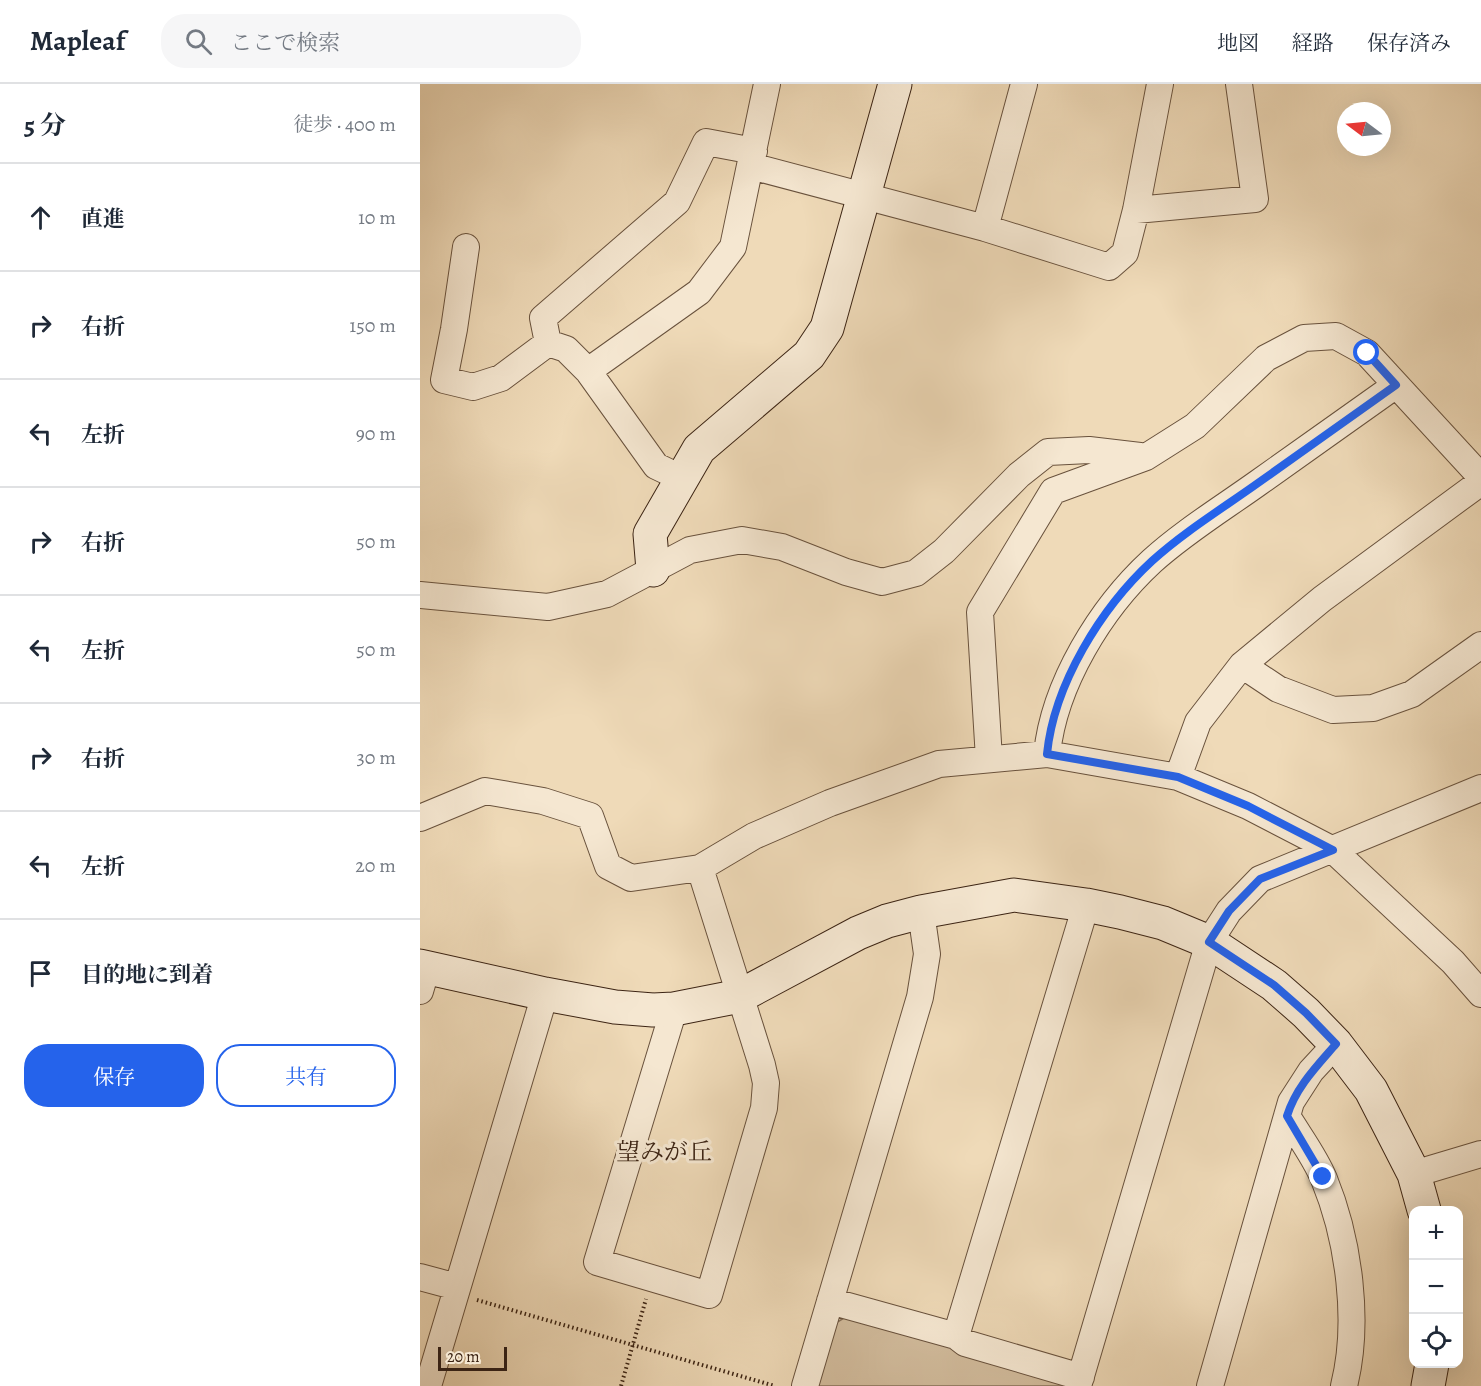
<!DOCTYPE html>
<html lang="ja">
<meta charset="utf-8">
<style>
:root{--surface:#fff;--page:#f6f6f7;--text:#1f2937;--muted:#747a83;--line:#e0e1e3;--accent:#2563eb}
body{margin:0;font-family:Alegreya,"Noto Serif JP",serif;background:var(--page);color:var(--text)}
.controls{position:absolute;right:18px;bottom:18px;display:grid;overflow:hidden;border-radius:12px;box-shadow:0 6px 24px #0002}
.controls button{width:54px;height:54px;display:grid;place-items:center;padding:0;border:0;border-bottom:2px solid var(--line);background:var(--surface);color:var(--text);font:30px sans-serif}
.compass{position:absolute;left:917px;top:18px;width:54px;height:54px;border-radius:50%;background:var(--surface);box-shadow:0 6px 24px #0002;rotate:286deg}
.scale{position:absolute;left:18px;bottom:15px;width:69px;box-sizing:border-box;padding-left:6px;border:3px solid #3c2414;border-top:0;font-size:16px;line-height:21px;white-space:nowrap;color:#3c2414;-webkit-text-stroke:4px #f5e7d1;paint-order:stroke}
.stop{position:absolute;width:18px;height:18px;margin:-14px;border:4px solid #2563eb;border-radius:50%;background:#fff}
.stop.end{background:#2563eb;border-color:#fff;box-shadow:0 2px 6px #0008}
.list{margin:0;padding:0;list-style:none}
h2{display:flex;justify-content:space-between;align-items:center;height:78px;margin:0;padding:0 24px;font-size:26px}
h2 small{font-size:20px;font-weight:400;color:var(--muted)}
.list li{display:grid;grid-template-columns:39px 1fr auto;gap:18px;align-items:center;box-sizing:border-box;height:108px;padding:0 24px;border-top:2px solid var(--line)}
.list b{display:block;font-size:22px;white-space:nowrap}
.list em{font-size:20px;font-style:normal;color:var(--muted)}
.actions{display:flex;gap:12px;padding:18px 24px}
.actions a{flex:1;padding:14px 0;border:2px solid var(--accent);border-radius:24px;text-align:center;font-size:21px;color:var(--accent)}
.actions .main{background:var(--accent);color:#fff}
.icon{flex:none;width:33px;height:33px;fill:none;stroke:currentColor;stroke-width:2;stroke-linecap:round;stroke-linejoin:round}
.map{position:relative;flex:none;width:1061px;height:1302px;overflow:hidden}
header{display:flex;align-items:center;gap:36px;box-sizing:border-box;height:84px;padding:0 30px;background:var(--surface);border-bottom:2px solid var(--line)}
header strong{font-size:28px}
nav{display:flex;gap:33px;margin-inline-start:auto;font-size:21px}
.search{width:420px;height:54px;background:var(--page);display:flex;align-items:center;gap:15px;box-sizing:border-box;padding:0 21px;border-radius:24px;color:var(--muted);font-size:22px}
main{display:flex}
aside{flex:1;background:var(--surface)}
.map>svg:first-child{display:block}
.green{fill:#d1bb9c;stroke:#867058;stroke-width:1.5}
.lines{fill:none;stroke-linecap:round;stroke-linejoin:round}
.street-casing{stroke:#69523d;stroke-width:28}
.secondary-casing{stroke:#3c2414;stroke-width:35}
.path{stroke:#3c2414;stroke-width:4;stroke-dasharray:1.5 3;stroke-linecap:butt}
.street{stroke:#f5e7d1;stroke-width:26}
.secondary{stroke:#f5e7d1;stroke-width:33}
.route{stroke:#2563eb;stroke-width:8}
.labels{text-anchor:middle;stroke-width:6;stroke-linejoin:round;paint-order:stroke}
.quarter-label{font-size:24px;fill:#3c2414;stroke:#f5e7d1}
</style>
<header>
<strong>Mapleaf</strong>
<div class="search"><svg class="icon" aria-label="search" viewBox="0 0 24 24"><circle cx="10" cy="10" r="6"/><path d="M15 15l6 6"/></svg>ここで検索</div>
<nav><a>地図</a><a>経路</a><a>保存済み</a></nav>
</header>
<main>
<aside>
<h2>5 分<small>徒歩 · 400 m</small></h2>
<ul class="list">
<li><svg class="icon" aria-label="ahead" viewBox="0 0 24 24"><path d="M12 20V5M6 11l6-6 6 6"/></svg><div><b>直進</b></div><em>10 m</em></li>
<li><svg class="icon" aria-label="right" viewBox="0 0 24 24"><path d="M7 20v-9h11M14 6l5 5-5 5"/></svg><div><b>右折</b></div><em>150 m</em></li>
<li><svg class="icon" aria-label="left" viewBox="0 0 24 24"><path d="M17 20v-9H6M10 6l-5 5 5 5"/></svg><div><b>左折</b></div><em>90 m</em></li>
<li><svg class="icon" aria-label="right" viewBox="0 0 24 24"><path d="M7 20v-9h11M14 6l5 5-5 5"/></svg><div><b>右折</b></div><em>50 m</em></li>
<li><svg class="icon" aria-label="left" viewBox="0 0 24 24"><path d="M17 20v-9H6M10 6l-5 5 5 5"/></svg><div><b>左折</b></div><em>50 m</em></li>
<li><svg class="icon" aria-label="right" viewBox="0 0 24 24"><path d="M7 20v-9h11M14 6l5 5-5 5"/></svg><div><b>右折</b></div><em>30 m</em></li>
<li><svg class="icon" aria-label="left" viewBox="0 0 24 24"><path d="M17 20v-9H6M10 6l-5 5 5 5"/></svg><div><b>左折</b></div><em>20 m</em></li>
<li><svg class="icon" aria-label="arrive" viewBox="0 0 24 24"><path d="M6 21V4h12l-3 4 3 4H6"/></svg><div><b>目的地に到着</b></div></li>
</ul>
<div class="actions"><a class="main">保存</a><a>共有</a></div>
</aside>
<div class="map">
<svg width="1061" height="1302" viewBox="0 0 1061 1302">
<rect width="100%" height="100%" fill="#efdab8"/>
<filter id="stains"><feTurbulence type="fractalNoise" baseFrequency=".00333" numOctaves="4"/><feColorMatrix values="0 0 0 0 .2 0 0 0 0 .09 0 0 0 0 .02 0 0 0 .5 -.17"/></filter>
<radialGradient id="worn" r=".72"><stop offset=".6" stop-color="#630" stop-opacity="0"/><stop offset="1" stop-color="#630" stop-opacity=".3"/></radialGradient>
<!-- green -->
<path class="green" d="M429,1231L649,1297L648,1302H396L414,1240Z"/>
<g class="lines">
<defs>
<path id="street" d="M331,82L565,144L689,183L705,169L716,126L740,0
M716,126L835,115L819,0
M565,144L604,0
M46,163L34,245L24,296L53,303L81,294L128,259
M168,287L279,208L313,163L347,0
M261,394L236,382L168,287L146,265L128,259L123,234L257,118L286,58L334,67
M0,511L128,523L187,510L270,466L322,456L362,463L426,488L462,498L496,489L524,467L599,391L628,368L669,366L720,372
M822,581L858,605L913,626L953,624L992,610L1061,561
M627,670C634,600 681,524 732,477C764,448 803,424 838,399C884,366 930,334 976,301
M569,675L560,528L633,407L726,373L775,342L846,274L884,254L916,252L947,269L1061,393
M758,693L778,638L822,581L902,515L1061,398
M0,734L65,707L123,717L170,732L188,782L211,794L280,784L334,752L410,719L519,680L627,670L758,693L828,722L913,766L1033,878L1061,910
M0,907L7,883
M254,925L177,1178L289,1211L344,1024L346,999L342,981L280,784
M867,1032C879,1052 895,1073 904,1095C929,1156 940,1238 924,1302
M994,1090L1061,1070
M0,1193L37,1203
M410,1217L536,1252L666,821
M536,1252L545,1259L661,1293
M8,1302L125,910
M385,1302L500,913L507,870L501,828
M658,1302L789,858L809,827L840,795L1061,704
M790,1302L871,1018L891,987L916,960"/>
<path id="secondary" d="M233,486L230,450L279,365L389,271L407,244L475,0
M0,882L125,910L195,923L233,926L254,925L320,912L438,849L467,837L501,828L594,811L666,821L700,828L743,839L789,858L854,901L886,929L916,960L951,1006L994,1090L1004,1126
M1008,1302L1012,1280"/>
</defs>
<!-- street casing -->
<use href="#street" class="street-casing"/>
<!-- secondary casing -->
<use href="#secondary" class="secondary-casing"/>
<!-- path -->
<path class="path" d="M57,1216L355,1302
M201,1302L226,1215"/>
<!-- street -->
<use href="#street" class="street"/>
<!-- secondary -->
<use href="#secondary" class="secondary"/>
</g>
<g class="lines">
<!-- route -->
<path class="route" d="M903,1093L867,1032C876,1003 897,982 916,960L886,929L854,901L789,858L809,827L840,795L913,766L828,722L758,693L627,670C634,600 681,524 732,477C764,448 803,424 838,399C884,366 930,334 976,301L947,269"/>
</g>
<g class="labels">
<!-- quarter labels -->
<g class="quarter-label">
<text x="244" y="1076">望みが丘</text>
</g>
</g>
<rect width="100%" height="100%" filter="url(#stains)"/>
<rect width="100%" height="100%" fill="url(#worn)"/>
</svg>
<div class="controls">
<button>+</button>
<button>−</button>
<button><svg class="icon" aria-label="locate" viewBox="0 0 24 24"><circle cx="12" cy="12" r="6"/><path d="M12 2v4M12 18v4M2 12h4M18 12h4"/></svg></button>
</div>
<svg class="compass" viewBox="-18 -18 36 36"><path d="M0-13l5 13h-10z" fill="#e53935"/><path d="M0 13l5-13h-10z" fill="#747a83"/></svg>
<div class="scale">20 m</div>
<div class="stop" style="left:947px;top:269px"></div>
<div class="stop end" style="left:903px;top:1093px"></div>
</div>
</main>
